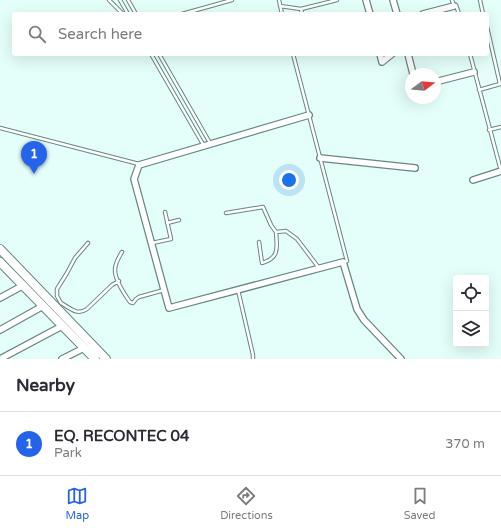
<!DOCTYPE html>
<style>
:root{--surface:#fff;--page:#f2f2f3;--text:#2b2b33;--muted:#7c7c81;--line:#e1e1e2;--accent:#2563eb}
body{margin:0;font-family:"Varela Round",sans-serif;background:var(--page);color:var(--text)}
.controls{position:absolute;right:12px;bottom:12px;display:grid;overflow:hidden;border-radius:4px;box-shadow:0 4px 16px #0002}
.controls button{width:36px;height:36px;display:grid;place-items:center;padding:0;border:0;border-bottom:1px solid var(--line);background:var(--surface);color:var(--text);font:20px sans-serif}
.compass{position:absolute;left:405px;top:68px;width:36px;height:36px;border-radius:50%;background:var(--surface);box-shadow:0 4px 16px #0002;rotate:74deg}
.you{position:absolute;left:289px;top:180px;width:14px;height:14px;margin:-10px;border:3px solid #fff;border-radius:50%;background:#1a73e8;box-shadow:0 0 0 6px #1a73e833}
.badge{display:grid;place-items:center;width:26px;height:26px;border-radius:50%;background:var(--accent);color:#fff;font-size:13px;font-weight:700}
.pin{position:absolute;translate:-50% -33px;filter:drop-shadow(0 1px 2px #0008)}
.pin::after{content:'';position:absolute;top:21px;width:14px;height:12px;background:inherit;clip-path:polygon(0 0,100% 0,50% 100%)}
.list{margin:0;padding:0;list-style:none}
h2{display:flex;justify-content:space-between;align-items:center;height:52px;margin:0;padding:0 16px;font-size:17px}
h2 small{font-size:13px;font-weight:400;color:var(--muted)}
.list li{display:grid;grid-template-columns:26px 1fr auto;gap:12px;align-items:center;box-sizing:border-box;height:64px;padding:0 16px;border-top:1px solid var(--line)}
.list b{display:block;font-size:15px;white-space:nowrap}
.list p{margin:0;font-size:13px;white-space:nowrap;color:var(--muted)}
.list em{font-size:13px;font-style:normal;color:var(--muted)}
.icon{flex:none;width:22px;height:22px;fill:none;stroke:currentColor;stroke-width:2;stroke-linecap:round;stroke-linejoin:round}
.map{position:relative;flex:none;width:501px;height:359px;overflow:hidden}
.search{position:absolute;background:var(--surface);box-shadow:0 4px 16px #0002;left:12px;right:12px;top:12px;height:44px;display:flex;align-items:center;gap:10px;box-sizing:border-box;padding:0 14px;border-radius:4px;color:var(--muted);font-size:15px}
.sheet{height:116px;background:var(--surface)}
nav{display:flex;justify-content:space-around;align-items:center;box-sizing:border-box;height:56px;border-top:1px solid var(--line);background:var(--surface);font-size:11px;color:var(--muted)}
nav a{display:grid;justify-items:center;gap:2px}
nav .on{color:var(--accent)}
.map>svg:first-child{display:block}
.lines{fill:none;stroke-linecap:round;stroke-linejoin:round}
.service-casing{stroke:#698781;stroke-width:4.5}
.minor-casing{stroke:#698781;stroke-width:8}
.secondary-casing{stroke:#698781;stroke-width:10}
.service{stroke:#fff;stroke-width:2.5}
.minor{stroke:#fff;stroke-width:5.5}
.secondary{stroke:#fff;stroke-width:8}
</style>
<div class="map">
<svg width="501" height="359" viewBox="0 0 501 359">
<rect width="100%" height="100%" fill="#e4fef9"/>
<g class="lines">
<defs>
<path id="service" d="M109,0L123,14
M120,0L128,14
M128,0L136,14
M279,0L282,14
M452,0L454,6L456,5L459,14
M480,0L483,14
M280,6L301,9L337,0
M301,9L302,14
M182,14L232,0
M151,54L204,146
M159,54L210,143
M293,54L347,261L344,262
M470,54L501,171
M479,90L500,84L487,27
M0,128L139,164
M489,130L501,127
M226,213L263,207L271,225L276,232
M167,223L179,220
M259,242L262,263C280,258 277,247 276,232L286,231L297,239L319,268
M88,243L75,258L67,273L57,289V296L61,303C70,308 77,316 87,309L112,285L119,281
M152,243L171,239L165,212
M122,252C119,257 115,263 115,270C115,280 125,295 130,302L133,303L136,299L139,297L164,290
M238,290L253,355V359"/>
<path id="minor" d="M366,0L370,14
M393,0L397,14
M423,14L454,6
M380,54L382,62L392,54
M408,54L413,74
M435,82L474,72
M309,115L139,165L134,179L169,308L343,262L357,309L364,320L401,359
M320,158L415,168
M473,180L501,171
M0,298L24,285
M0,330L43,306
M0,359L62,326
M62,359L84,348"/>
<path id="secondary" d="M0,249L106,359
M0,262L95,359"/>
</defs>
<!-- service casing -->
<use href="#service" class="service-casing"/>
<!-- minor casing -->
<use href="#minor" class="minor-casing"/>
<!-- secondary casing -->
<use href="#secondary" class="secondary-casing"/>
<!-- service -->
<use href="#service" class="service"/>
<!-- minor -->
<use href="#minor" class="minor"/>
<!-- secondary -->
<use href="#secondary" class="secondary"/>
</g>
</svg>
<div class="controls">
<button><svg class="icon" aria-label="locate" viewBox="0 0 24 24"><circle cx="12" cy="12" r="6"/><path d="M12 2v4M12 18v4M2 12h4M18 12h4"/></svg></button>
<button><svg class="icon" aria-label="layers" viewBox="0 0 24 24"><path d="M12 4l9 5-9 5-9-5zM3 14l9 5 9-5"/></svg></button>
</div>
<svg class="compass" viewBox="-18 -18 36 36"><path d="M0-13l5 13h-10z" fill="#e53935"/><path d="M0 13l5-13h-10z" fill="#7c7c81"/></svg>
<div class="you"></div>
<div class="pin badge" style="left:34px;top:174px">1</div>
<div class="search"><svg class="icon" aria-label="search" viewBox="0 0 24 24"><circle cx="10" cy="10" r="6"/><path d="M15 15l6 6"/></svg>Search here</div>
</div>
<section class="sheet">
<h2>Nearby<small></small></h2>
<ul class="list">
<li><span class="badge">1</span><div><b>EQ. RECONTEC 04</b><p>Park</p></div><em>370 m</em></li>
</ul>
</section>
<nav>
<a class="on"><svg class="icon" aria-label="map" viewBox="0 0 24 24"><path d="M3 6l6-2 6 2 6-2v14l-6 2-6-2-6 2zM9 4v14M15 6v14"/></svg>Map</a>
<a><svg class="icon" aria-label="directions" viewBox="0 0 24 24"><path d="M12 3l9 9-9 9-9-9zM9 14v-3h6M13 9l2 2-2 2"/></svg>Directions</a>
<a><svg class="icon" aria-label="saved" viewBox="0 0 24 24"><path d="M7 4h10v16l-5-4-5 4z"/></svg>Saved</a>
</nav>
